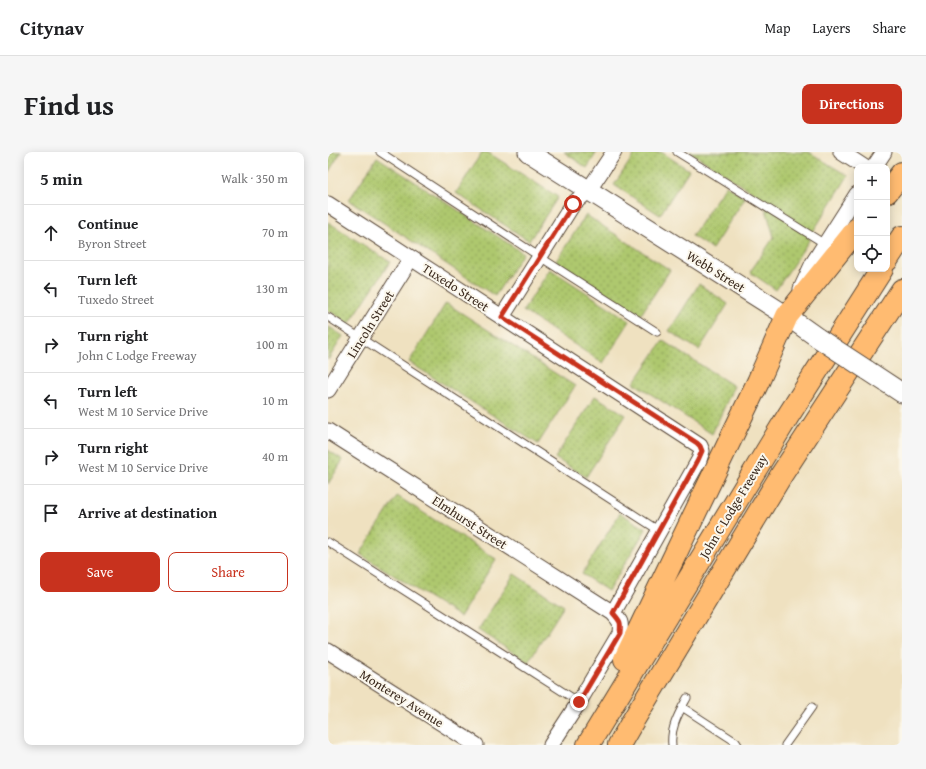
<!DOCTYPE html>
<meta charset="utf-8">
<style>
:root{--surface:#fff;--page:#f6f6f6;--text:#202124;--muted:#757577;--line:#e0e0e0;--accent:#c8321e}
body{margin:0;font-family:"Gentium Book Plus",serif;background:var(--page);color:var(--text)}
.controls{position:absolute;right:12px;top:12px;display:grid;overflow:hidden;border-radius:8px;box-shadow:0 2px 10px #0003}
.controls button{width:36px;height:36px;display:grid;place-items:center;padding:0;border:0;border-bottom:1px solid var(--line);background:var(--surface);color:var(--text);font:20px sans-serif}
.stop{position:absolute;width:12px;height:12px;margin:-9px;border:3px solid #c8321e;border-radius:50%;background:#fff}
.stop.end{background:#c8321e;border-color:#fff;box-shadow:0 1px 4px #0008}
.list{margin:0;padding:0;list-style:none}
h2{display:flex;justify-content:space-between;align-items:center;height:52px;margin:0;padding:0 16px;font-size:17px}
h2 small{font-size:13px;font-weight:400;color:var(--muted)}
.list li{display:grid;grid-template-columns:26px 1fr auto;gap:12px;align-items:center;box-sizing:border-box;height:56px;padding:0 16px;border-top:1px solid var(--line)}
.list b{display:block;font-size:15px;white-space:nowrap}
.list p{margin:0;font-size:13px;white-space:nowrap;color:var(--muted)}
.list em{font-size:13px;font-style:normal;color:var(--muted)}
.actions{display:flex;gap:8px;padding:12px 16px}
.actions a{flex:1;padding:9px 0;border:1px solid var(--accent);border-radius:8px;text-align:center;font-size:14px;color:var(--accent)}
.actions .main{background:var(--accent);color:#fff}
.icon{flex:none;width:22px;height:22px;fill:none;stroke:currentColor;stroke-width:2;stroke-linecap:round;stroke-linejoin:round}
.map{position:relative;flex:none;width:574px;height:593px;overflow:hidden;border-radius:8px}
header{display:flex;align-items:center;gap:24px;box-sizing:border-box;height:56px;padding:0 20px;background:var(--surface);border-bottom:1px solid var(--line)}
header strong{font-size:19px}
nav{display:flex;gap:22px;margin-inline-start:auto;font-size:14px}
.intro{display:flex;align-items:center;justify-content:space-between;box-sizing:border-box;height:96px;padding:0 24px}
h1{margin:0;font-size:28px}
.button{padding:10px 18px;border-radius:8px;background:var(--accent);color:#fff;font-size:14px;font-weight:700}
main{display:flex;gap:24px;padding:0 24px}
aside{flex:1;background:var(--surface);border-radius:8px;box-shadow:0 2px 10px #0003}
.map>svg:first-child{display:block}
.grass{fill:url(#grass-dots);stroke:#747946}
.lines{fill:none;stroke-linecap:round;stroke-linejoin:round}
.service-casing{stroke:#564536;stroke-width:9}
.minor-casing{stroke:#564536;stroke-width:17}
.tertiary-casing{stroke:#564536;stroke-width:21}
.motorway-casing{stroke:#564536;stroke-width:24}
.service{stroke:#fff;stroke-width:7}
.minor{stroke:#fff;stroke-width:15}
.tertiary{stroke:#fff;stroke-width:19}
.motorway{stroke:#ffbb71;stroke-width:22}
.tertiary-bridge-casing{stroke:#564536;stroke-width:21;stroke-linecap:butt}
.tertiary-bridge{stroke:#fff;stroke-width:19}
.route{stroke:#c8321e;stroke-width:5}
.labels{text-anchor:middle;stroke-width:4;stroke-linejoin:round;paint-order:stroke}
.street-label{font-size:13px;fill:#3b2a1e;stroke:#fbf7ec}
</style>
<header>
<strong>Citynav</strong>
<nav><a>Map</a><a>Layers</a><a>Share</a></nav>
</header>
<div class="intro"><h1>Find us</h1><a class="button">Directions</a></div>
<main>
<aside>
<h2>5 min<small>Walk · 350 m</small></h2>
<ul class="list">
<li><svg class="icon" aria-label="ahead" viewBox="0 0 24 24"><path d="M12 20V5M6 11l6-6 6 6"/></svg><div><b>Continue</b><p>Byron Street</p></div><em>70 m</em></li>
<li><svg class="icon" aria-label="left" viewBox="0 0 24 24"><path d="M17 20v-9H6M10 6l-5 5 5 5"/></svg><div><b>Turn left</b><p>Tuxedo Street</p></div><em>130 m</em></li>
<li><svg class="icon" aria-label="right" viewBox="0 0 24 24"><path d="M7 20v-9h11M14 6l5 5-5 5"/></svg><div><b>Turn right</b><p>John C Lodge Freeway</p></div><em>100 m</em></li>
<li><svg class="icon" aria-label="left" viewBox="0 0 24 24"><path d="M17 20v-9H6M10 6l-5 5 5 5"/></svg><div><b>Turn left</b><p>West M 10 Service Drive</p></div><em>10 m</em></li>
<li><svg class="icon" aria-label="right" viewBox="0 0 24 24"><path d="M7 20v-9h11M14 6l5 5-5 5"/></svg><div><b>Turn right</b><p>West M 10 Service Drive</p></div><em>40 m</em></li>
<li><svg class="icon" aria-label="arrive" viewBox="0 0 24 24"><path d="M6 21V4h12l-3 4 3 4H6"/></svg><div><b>Arrive at destination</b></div></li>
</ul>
<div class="actions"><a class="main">Save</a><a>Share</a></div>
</aside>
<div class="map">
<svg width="574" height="593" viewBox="0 0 574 593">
<defs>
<pattern id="grass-dots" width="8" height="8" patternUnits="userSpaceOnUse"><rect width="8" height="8" fill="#aec86e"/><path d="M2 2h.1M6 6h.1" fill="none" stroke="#8fa35a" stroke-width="1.8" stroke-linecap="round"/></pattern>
</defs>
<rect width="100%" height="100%" fill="#fbf7ec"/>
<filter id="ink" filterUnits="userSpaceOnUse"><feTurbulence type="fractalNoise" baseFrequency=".025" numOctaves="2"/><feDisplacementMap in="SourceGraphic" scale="8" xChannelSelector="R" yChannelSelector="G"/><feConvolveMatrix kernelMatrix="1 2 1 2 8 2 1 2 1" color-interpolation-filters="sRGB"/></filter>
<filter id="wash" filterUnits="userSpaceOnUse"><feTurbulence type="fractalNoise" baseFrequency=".012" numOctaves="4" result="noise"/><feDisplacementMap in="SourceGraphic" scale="16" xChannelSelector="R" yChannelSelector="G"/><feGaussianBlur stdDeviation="0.9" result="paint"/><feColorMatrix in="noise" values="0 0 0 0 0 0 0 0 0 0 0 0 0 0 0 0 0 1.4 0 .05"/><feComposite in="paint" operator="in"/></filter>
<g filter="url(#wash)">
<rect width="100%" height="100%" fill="#efe1c0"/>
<!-- grass -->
<path class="grass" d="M0,0H13L0,21Z
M154,0H159L230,45L201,89L128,41Z
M236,0H269L259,16Z
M308,0H333L361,18L332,63L286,33Z
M362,0H481L520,24L481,86L482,87L448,138L422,120L446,85L435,47Z
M49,5L195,101L167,144L21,48Z
M398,33L417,46L384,97L364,84Z
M258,63L342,118L312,164L228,109Z
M0,70L62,110L21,172L0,158Z
M222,117L302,169L275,211L195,159Z
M371,132L400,152L371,198L341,179Z
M118,151L247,234L210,292L81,210Z
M0,174L15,184L0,208Z
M335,189L406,234L384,282L306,231Z
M267,244L298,263L258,325L227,306Z
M0,298L15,308L0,332Z
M69,344L168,407L132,465L32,402Z
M292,361L318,377L280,439L254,422Z
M186,422L236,454L200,510L150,478Z"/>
</g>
<g filter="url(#ink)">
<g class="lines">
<defs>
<path id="service" d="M52,0L212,105L329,180
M349,0L497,92
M0,165L330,378
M0,390L251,550
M354,555L408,590L410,593
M344,593C342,576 351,561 359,546
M457,593L484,555"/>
<path id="minor" d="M513,0L536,15
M546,15L556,0
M0,52L372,294L374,299L371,308L285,461
M473,137L485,111L529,42
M174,165L245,52L260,39L286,0
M0,238L83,106
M0,279L285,461C293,470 293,470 292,481L251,550L223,593
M0,499L148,593"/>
<path id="tertiary" d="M200,0L459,164L490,186
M539,218L574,241"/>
<path id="motorway" d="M559,40L574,21
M559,108L574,85
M297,507L430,230L459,164L529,77
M260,593L460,264L554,117
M291,593L303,572L454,322L574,138"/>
</defs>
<!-- service casing -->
<use href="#service" class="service-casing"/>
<!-- minor casing -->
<use href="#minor" class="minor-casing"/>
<!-- tertiary casing -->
<use href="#tertiary" class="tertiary-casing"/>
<!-- motorway casing -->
<use href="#motorway" class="motorway-casing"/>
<!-- service -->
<use href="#service" class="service"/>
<!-- minor -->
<use href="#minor" class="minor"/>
<!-- tertiary -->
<use href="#tertiary" class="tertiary"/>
<!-- motorway -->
<use href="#motorway" class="motorway"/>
<defs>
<path id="tertiary-bridge" d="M490,186L539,218"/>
</defs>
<!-- tertiary-bridge casing -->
<use href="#tertiary-bridge" class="tertiary-bridge-casing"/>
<!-- tertiary-bridge -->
<use href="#tertiary-bridge" class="tertiary-bridge"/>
</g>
</g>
<g class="lines" filter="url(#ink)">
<!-- route -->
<path class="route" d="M245,52L174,165L369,291L372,294L374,299L370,308L285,461C293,470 293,470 292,481L251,550"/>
</g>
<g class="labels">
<!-- street labels -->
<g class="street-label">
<text transform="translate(388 119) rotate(32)" y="5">Webb Street</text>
<text transform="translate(128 135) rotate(33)" y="5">Tuxedo Street</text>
<text transform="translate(42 172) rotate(-58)" y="5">Lincoln Street</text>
<text transform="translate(405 354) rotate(-59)" y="5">John C Lodge Freeway</text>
<text transform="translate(142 370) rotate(33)" y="5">Elmhurst Street</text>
<text transform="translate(74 546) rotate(32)" y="5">Monterey Avenue</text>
</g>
</g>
</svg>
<div class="controls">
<button>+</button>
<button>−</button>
<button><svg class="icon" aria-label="locate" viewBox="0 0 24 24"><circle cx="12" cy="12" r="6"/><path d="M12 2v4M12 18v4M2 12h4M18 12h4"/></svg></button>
</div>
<div class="stop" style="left:245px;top:52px"></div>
<div class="stop end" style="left:251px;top:550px"></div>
</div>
</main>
